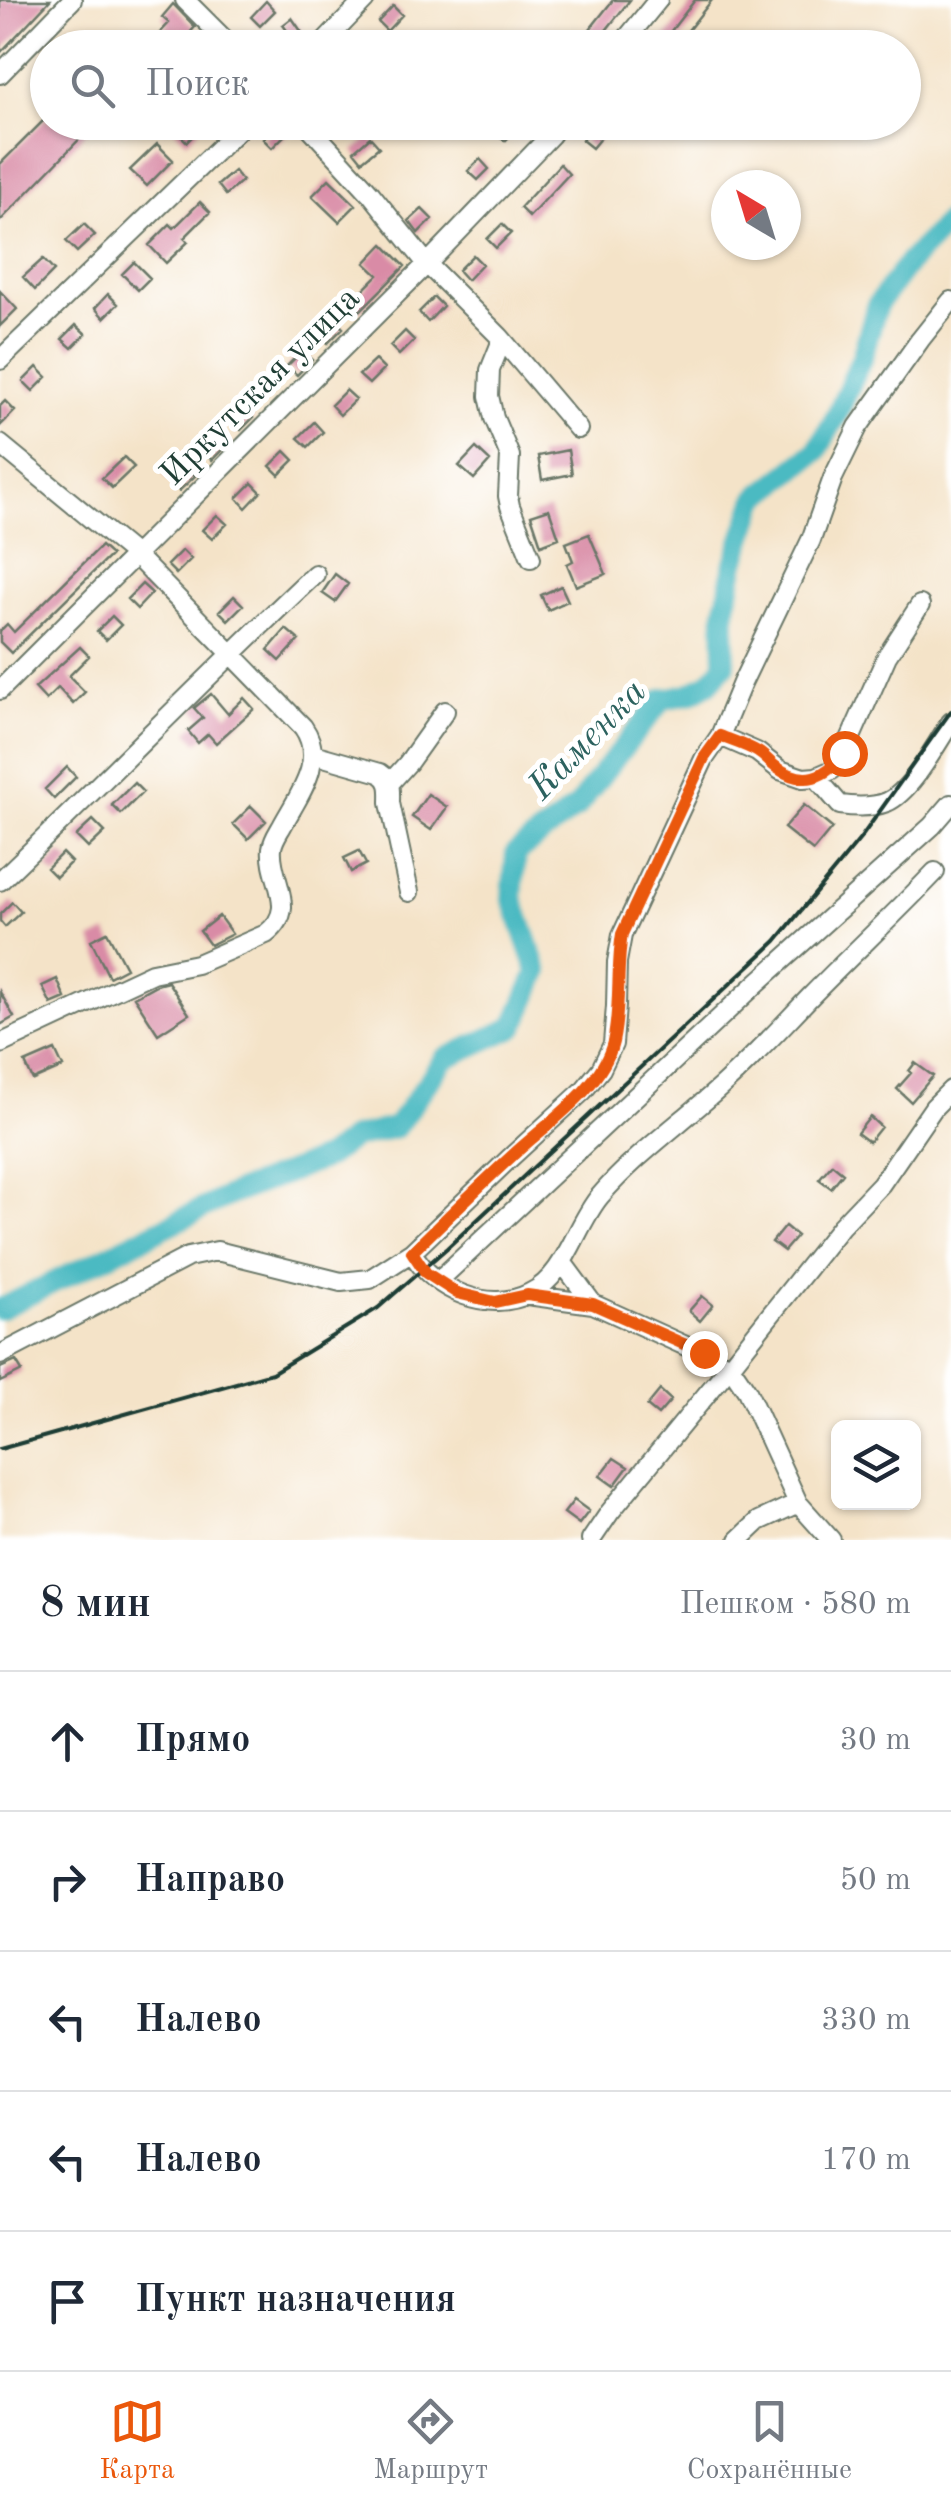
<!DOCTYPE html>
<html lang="ru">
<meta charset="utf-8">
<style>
:root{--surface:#fff;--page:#f2f2f3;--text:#1f2937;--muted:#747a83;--line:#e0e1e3;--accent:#ea580c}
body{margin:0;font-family:"Old Standard TT",serif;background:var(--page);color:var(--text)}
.controls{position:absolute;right:30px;bottom:30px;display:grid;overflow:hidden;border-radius:15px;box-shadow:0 2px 8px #0004}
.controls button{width:90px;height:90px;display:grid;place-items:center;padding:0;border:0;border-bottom:2px solid var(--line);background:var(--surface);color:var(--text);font:50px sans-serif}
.compass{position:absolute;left:711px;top:170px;width:90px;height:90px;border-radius:50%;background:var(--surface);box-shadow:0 2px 8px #0004;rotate:322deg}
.stop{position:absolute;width:30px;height:30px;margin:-22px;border:8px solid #ea580c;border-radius:50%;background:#fff}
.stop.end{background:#ea580c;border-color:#fff;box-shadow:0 2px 10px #0008}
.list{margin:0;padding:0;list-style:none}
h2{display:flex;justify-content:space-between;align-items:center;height:130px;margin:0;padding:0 40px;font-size:42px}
h2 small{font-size:32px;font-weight:400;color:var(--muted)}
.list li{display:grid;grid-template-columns:65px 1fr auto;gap:30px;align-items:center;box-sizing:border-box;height:140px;padding:0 40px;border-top:2px solid var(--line)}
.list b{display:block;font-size:38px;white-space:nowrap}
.list em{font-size:32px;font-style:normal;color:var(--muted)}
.icon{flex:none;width:55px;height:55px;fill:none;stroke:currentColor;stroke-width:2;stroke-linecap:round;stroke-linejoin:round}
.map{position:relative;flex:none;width:951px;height:1540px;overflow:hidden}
.search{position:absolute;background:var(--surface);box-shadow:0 2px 8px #0004;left:30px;right:30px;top:30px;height:110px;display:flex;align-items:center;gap:25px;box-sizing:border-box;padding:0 35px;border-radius:55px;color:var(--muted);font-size:38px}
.sheet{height:830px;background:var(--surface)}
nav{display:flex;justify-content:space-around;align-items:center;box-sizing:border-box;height:140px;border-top:2px solid var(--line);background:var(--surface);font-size:28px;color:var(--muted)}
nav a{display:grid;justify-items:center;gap:5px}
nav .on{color:var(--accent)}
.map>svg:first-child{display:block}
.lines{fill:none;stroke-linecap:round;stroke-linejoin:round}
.river{stroke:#4bbac2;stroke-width:22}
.building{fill:#d98ba6}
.minor-casing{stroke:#6a7768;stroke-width:22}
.minor{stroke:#fff;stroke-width:18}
.rail{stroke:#1f3d34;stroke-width:4}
.route{stroke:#ea580c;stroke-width:12}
.labels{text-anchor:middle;stroke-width:10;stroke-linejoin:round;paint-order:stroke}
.street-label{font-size:35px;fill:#1f3d34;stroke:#fff}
.water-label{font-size:38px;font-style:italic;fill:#2c625f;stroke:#fff}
</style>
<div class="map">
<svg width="951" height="1540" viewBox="0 0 951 1540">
<rect width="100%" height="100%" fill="#fff"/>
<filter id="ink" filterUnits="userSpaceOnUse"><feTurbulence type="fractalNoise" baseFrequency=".01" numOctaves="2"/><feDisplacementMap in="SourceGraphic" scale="20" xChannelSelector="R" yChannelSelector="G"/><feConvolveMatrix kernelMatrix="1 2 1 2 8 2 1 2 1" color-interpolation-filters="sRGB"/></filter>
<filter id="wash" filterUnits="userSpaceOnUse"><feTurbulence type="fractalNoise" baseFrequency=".0048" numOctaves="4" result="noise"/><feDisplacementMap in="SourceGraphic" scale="40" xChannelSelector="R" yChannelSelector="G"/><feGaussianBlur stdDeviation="2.25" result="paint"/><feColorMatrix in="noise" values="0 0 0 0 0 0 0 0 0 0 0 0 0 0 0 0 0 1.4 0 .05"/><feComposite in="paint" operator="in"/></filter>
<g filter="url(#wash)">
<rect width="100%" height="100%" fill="#f4e3c8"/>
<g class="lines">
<!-- river -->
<path class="river" d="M0,1309L232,1194L326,1158L353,1138L396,1127L444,1059L514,1027L538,972L512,897L516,853L577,807L605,770L663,699L689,694L709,683L725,665L724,616L735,562L757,498L817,451L837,415L862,357L877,305L909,262L951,219"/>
</g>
<g id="blocks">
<!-- building -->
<path class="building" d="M0,0H50L0,53Z
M613,0H630L592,48H575Z
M695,0H712L674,48L664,40Z
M266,1L275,11L260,26L251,17Z
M173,4L195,27L176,48H146L169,23L162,17Z
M393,6L402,15L387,31L378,22Z
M292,18L303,34L294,40L283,25Z
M48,116V122H96L0,221V164Z
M167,122H206L187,142Z
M504,122H513L518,128L505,141L495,132Z
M595,123L606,131L592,148L582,140Z
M278,124L287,133L272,148L263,139Z
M370,137L379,147L362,161L354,151Z
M157,144L173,160L147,186L130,170Z
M480,159L489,169L478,180L468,171Z
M560,164L569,174L529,217L520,208Z
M234,171L242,181L226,195L218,185Z
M329,179L356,205L339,222L312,196Z
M200,202L210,212L184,238L188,242L166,263L149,245L170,224L174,228Z
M422,209L432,219L418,233L409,221Z
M84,224L95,235L77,252L66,241Z
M502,224L511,233L496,248L487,239Z
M383,244L405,266L360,311L351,302L378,275L365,263Z
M473,255L482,264L467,280L458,270Z
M43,259L54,271L35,290L23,277Z
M134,262L150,278L138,290L122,274Z
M0,291L17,309L0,326Z
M108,294L118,304L104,318L95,308Z
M434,297L443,306L428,322L419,312Z
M334,319L343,328L328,343L318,334Z
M76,325L86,334L72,348L62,339Z
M405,331L414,340L399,355L390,346Z
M302,351L312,360L297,375L287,366Z
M375,360L384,369L369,384L359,375Z
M37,367L47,377L33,391L23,381Z
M346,390L356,399L340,415L331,405Z
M5,401L15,411L0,426V406Z
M244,409L253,418L241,430L232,421Z
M314,422L323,432L308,447L298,438Z
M218,436L227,445L212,460L202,451Z
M476,448L490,461L474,479L459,466Z
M568,450L572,474L542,480L538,456Z
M285,451L294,460L279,475L270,466Z
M124,457L134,467L112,488L102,478Z
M179,459L195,476L179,491L163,474Z
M252,483L261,492L246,508L237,498Z
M549,509L559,538L541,545L531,515Z
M217,515L227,524L212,539L202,530Z
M589,534L606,574L576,586L567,564L573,561L566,543Z
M101,546L111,555L11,653L0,642V631L7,624L14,632Z
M182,550L191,559L176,574L167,565Z
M335,574L348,584L335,602L322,593Z
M142,584L152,593L137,609L127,599Z
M561,586L568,601L548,610L541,595Z
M234,596L243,605L228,620L219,611Z
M112,616L121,625L106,640L97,631Z
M286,629L299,640L280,661L268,650Z
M80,647L89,656L69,676L85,692L73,704L58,688L46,700L35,688Z
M211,694L228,714L244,698L254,709L216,743L208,734L198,743L188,731L203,718L194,708Z
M67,767L76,777L54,799L45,789Z
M134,783L143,792L121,814L112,805Z
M428,794L447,807L431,830L412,817Z
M804,805L832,828L813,851L784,828Z
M251,806L266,821L248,839L233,824Z
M93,820L105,832L88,848L76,836Z
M359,851L366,864L351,872L344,858Z
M62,853L71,862L56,877L47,868Z
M12,902L21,912L5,927L0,921V914Z
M219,916L232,934L210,945L200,931Z
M107,932L126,968L109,977L91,940Z
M57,979L65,998L51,1004L42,986Z
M168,982L189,1014L158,1034L134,997L156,985Z
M0,992L14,1017L0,1025Z
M55,1050L63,1067L33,1080L25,1063Z
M915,1063L933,1076L911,1102L897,1089L911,1073L909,1071Z
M870,1117L881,1127L869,1142L857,1133Z
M832,1164L843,1173L831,1188L819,1179Z
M785,1226L797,1236L784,1251L772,1242Z
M702,1296L713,1305L700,1321L689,1311Z
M16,1361L22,1371L0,1382V1368Z
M660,1390L671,1400L658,1415L647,1406Z
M614,1458L628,1467L614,1486L600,1476Z
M574,1500L589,1511L579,1524L564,1513Z"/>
</g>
</g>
<g filter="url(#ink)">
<use href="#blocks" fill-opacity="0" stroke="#6a7768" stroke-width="2.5"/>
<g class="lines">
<defs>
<path id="minor" d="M185,0L233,48
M319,48L365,0
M619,48L658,0
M0,74L72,0
M305,122L371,194L427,264L500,337V345L490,370L489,396L494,418L510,456L508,496L510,506L531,558
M500,337L578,429
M0,360L246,122
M0,444L135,555L303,727C327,761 298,796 282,826C278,833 273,840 272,848C269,880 300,908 266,934L197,964L152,973L0,1044
M0,690L427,264L551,135L560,122
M720,736L757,752L780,770L803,778L816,777L832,770L844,753L887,656L920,605
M313,754L380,773C392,781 390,790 390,803L409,892
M816,777L840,805C855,807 872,808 887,802C911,792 936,744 951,722
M390,783L408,763L445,711
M0,881C106,780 208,674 315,574
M412,1252C433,1291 490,1314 530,1293C566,1276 575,1226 600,1196C637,1153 684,1121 725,1083C755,1056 783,1025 811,996C852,954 895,914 935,872
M562,1262L593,1304L730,1366L747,1391L798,1503L831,1540
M438,1281L756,984L932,826L951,804
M527,1295L593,1304
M0,1355L188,1257L217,1251L341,1282L370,1279L412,1252L510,1158L583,1091L601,1069L613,1044L616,1006L617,962L622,935L704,759L720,736L742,683L811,540L833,478L858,427L920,340L951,301
M591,1540L610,1512L730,1366L841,1226L881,1184L934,1107L951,1090
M739,1540L759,1521L798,1503"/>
</defs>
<!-- minor casing -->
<use href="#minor" class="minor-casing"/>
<!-- minor -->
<use href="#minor" class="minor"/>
<!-- rail -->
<path class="rail" d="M0,1449L272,1373L378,1308L447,1248L776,941L860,839L951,711"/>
</g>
</g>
<g class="lines" filter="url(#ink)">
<!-- route -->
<path class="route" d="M704,1353L593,1304L527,1295L495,1302L457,1293L426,1273L412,1252C445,1220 478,1187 512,1156C545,1125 602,1088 613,1042C621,1007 616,970 622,934L704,758L720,736C732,741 747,745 758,752C765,756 770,763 776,767C804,787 826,778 844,753"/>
</g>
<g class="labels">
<!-- street labels -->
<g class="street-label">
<text transform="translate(259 385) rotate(-45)" y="12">Иркутская улица</text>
</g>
<!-- water labels -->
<g class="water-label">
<text transform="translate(586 738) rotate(-46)" y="13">Каменка</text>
</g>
</g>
</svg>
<div class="controls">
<button><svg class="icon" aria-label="layers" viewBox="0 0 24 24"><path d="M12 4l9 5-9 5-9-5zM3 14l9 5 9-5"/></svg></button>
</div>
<svg class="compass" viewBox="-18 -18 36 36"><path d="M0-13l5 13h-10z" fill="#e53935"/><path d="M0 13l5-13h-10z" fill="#747a83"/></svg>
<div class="stop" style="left:844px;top:753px"></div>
<div class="stop end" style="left:704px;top:1353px"></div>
<div class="search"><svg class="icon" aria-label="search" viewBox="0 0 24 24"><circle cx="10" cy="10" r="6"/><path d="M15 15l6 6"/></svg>Поиск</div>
</div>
<section class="sheet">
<h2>8 мин<small>Пешком · 580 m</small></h2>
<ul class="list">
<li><svg class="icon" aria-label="ahead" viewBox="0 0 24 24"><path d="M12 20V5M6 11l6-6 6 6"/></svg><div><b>Прямо</b></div><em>30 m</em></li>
<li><svg class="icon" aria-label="right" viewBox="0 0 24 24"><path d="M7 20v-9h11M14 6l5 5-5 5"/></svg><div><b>Направо</b></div><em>50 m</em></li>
<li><svg class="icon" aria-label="left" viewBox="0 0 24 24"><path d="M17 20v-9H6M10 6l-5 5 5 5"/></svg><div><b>Налево</b></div><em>330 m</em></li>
<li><svg class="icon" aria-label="left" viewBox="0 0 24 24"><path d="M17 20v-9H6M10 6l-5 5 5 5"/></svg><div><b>Налево</b></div><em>170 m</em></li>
<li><svg class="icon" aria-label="arrive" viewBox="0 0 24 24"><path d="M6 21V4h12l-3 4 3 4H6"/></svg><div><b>Пункт назначения</b></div></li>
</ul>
</section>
<nav>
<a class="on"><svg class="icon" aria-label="map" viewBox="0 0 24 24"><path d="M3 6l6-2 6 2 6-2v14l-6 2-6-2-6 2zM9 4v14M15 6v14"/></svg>Карта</a>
<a><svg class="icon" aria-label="directions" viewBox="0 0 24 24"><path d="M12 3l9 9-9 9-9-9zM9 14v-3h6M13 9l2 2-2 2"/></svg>Маршрут</a>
<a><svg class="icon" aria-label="saved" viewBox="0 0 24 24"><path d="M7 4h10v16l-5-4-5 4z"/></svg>Сохранённые</a>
</nav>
